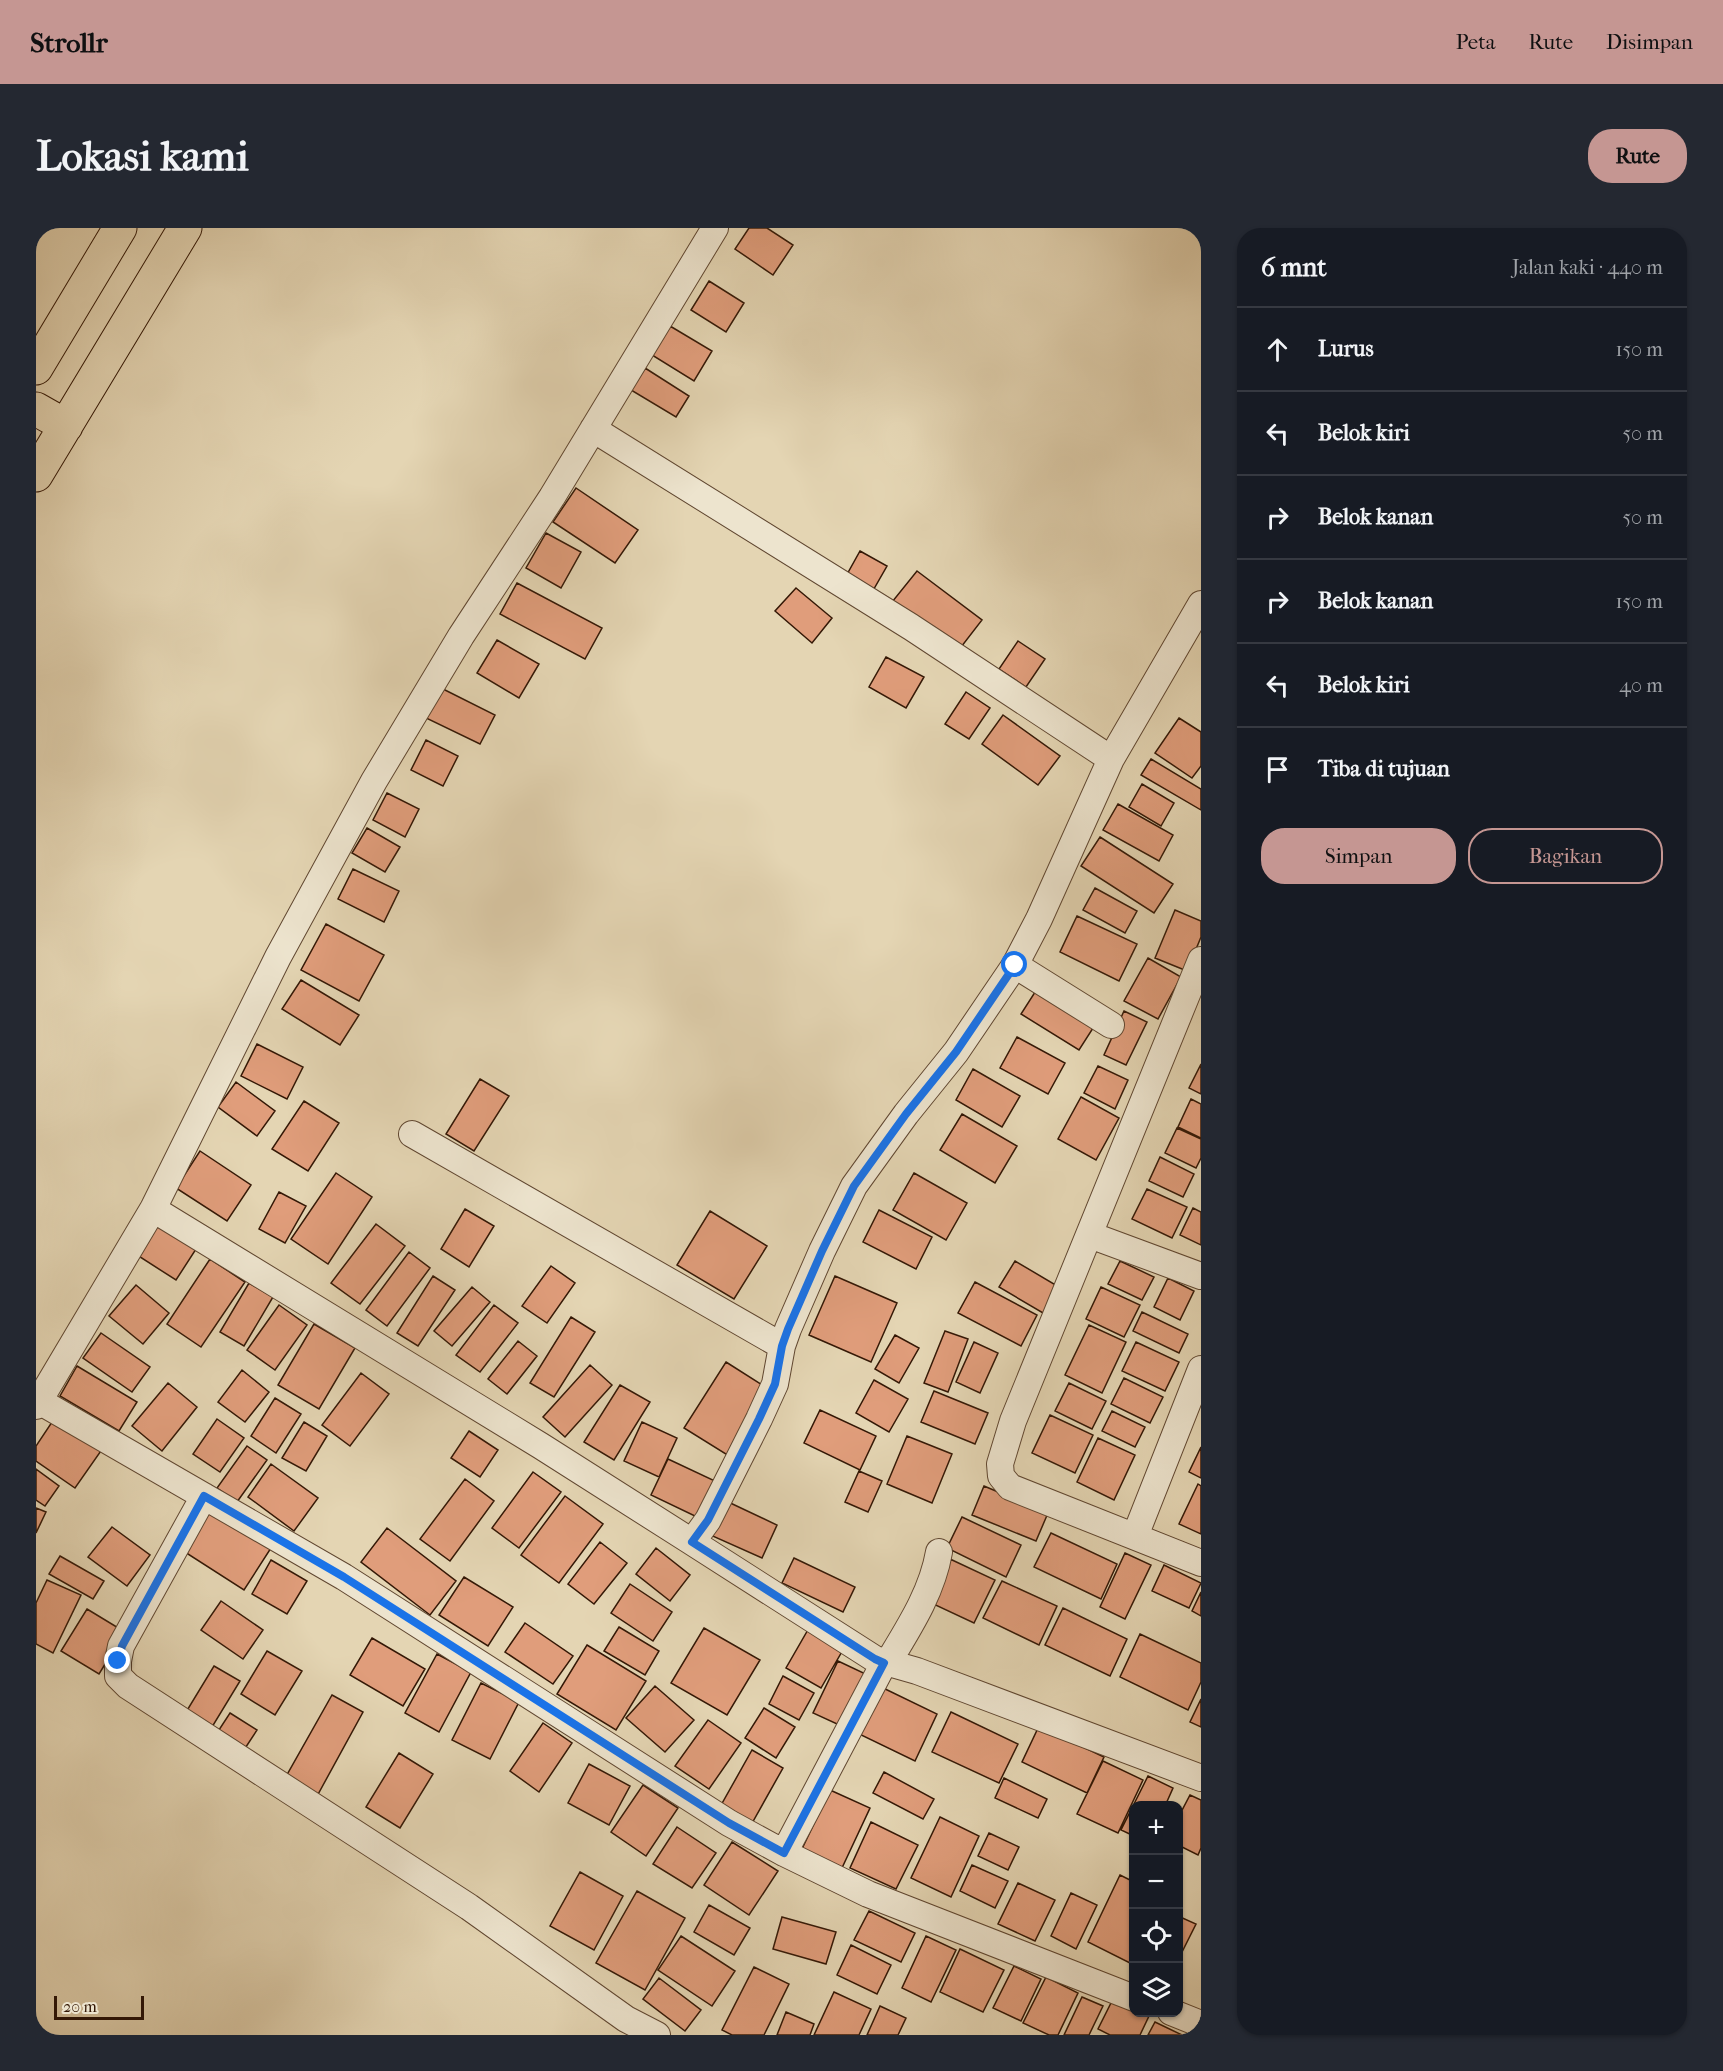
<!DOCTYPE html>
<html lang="id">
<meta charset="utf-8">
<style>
:root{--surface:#171b24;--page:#242831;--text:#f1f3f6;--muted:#9ea1a6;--line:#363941;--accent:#c59692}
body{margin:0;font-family:"IM FELL French Canon",serif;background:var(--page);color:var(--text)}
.controls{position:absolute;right:18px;bottom:18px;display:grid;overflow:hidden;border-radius:12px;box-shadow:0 2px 4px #0004}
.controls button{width:54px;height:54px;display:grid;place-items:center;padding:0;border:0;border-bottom:2px solid var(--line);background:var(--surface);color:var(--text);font:30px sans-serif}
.scale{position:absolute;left:18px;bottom:15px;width:90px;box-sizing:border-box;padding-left:6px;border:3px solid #341806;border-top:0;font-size:16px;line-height:21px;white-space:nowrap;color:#341806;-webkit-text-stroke:4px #ede4ce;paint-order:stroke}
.stop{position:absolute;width:18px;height:18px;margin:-14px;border:4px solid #1a73e8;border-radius:50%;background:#fff}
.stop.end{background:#1a73e8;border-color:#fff;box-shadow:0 2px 6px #0008}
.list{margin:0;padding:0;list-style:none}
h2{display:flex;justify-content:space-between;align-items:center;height:78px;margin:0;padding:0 24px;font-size:26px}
h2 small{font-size:20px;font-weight:400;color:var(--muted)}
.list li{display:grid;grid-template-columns:39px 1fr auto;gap:18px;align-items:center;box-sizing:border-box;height:84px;padding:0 24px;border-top:2px solid var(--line)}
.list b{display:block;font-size:22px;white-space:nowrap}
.list em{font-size:20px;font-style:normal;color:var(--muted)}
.actions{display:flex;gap:12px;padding:18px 24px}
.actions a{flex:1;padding:14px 0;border:2px solid var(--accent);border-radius:24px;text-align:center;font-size:21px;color:var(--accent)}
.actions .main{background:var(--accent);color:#111}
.icon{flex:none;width:33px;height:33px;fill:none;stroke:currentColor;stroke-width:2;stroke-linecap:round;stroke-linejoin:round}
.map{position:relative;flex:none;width:1165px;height:1807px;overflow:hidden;border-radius:24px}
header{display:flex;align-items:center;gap:36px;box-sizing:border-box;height:84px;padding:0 30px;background:var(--accent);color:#111}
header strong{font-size:28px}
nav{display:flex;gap:33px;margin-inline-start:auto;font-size:21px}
.intro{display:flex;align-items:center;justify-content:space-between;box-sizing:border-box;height:144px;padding:0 36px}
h1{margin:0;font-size:42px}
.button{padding:15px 27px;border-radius:24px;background:var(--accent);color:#111;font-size:21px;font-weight:700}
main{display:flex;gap:36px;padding:0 36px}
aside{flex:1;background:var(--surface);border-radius:24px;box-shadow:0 2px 4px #0004}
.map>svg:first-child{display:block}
.building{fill:#e09d7b;stroke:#341806;stroke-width:1.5}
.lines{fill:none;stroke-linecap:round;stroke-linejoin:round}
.minor-casing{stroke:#604731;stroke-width:28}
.trunk-casing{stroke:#341806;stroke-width:35}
.minor{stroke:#ede4ce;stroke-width:26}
.trunk{stroke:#e4d5b3;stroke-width:33}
.route{stroke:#1a73e8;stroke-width:8}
</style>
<header>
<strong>Strollr</strong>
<nav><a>Peta</a><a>Rute</a><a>Disimpan</a></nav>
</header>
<div class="intro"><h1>Lokasi kami</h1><a class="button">Rute</a></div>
<main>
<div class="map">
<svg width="1165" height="1807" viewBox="0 0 1165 1807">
<rect width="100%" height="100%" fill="#e4d5b3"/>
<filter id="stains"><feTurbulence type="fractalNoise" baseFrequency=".00333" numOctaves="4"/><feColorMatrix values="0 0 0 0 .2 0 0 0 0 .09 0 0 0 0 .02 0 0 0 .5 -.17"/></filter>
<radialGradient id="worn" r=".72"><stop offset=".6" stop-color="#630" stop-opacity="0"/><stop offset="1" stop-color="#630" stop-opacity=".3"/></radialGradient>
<!-- building -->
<path class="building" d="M713,0H731L757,17L737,47L699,21Z
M673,53L708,75L690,104L655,82Z
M634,98L676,123L658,153L616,127Z
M609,140L653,168L640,189L595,162Z
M540,260L602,302L579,335L517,294Z
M510,305L545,324L525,360L490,340Z
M824,323L851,338L835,366L809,350Z
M881,343L946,392L922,423L856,374Z
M481,355L566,400L549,431L464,386Z
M760,360L796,390L776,415L739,383Z
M461,412L503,436L483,470L441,445Z
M982,413L1009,431L990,459L963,441Z
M850,429L888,449L870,480L833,459Z
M405,460L459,487L444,516L390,490Z
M930,464L954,480L933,511L909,496Z
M967,487L1024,528L1002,557L946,516Z
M1143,490L1165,504V538L1156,550L1119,525Z
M390,512L422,528L407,558L375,542Z
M1115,531L1165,561V582L1105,547Z
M1106,556L1138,575L1125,598L1093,579Z
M351,565L383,581L369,609L337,592Z
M1082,576L1137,607L1123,633L1067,602Z
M331,600L364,619L349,644L316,625Z
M1064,609L1137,656L1118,685L1045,638Z
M317,641L363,663L348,694L302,671Z
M1059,660L1101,683L1089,705L1047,682Z
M1139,682L1165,693V709L1151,743L1119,730Z
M1041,688L1101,716L1083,753L1024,724Z
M290,696L348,727L323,773L265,742Z
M1112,730L1145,749L1122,791L1088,773Z
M265,752L323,787L304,817L246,781Z
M1001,761L1059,797L1043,822L985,786Z
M1088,783L1111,794L1090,837L1068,827Z
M981,809L1029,835L1012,866L964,840Z
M221,816L267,839L251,871L205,848Z
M1165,836V866L1153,860Z
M1062,838L1092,852L1079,881L1048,865Z
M937,841L984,868L966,899L920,872Z
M444,851L473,868L438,923L410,906Z
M200,854L239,883L221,908L182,879Z
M1045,869L1083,890L1060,932L1022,911Z
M1155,871L1165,876V910L1142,899Z
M268,873L303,895L272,943L236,921Z
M926,886L981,918L959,955L904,922Z
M1141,900L1165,911V930L1160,940L1129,925Z
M164,923L215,957L191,993L140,960Z
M1124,929L1158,946L1147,969L1113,953Z
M300,945L336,969L292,1036L255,1011Z
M878,945L931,975L910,1012L857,982Z
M1111,961L1151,979L1136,1010L1096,991Z
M243,964L270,978L249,1015L223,1001Z
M1157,980L1165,984V1017L1144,1007Z
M429,981L458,998L433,1039L405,1021Z
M843,982L896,1009L880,1041L827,1014Z
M674,983L731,1018L698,1071L641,1037Z
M123,993L162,1018L140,1052L101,1027Z
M340,996L369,1018L324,1076L295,1055Z
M373,1024L394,1040L351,1098L330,1082Z
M174,1031L209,1054L165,1119L131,1096Z
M979,1033L1023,1059L1007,1085L963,1059Z
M1084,1033L1118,1049L1106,1072L1072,1056Z
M515,1038L539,1055L511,1095L486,1078Z
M397,1048L419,1062L382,1118L361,1105Z
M799,1048L861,1075L835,1134L773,1107Z
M1132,1050L1158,1063L1144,1092L1118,1079Z
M939,1054L1001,1087L985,1118L922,1085Z
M213,1055L237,1069L208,1118L184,1104Z
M100,1057L133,1085L107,1116L73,1088Z
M436,1059L454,1074L416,1118L398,1103Z
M1065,1059L1104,1077L1088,1109L1050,1091Z
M243,1077L271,1097L239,1142L211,1122Z
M458,1077L482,1095L444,1144L420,1127Z
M1106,1084L1152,1106L1143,1125L1097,1103Z
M535,1089L559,1104L518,1169L494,1155Z
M278,1096L319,1120L283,1181L242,1157Z
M1053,1097L1090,1114L1066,1165L1029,1147Z
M909,1103L932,1111L912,1164L888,1155Z
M65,1105L114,1139L96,1164L47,1130Z
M859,1107L883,1120L863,1155L839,1141Z
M482,1113L501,1128L471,1166L452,1151Z
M938,1114L962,1125L944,1165L920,1154Z
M1100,1114L1143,1134L1129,1163L1086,1143Z
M690,1134L734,1162L693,1228L648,1200Z
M554,1137L576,1157L529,1209L507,1189Z
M41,1138L101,1174L83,1203L24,1168Z
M206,1142L233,1164L209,1194L182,1174Z
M325,1145L353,1166L314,1218L286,1197Z
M1088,1150L1127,1169L1114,1195L1075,1176Z
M838,1152L872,1171L853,1204L820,1185Z
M132,1155L161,1179L126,1223L96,1198Z
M1033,1155L1070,1173L1056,1201L1019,1183Z
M584,1157L614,1174L578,1232L548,1214Z
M898,1163L952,1185L939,1216L885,1194Z
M239,1170L265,1186L240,1225L215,1208Z
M784,1182L840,1208L824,1242L768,1215Z
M1076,1183L1109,1199L1099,1219L1066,1203Z
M1014,1187L1057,1207L1039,1245L996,1225Z
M20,1188L67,1220L39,1260L0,1233V1218Z
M181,1191L208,1210L184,1244L157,1226Z
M268,1194L291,1208L270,1243L246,1230Z
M606,1194L641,1210L623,1249L588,1233Z
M433,1203L462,1222L444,1249L415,1230Z
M871,1208L916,1226L896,1275L851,1256Z
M1062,1210L1099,1227L1078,1272L1041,1254Z
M211,1218L231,1232L201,1274L181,1260Z
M1165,1219V1250L1153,1244Z
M632,1231L679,1253L661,1289L615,1267Z
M235,1236L282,1270L258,1303L212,1269Z
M0,1241L23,1258L9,1278L0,1272Z
M823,1243L846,1253L832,1284L809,1274Z
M497,1244L525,1264L483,1320L456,1300Z
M429,1251L458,1273L414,1333L384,1311Z
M1162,1256L1165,1258V1306L1143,1296Z
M948,1258L1012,1285L1000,1313L936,1287Z
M529,1268L567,1296L523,1355L485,1327Z
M688,1272L741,1297L726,1330L672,1306Z
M168,1277L235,1320L208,1362L141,1319Z
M0,1280L10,1284L0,1305Z
M926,1289L985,1317L970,1349L911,1320Z
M76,1299L114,1327L91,1358L52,1329Z
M351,1300L420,1353L394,1387L325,1334Z
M1015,1305L1081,1336L1065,1371L998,1339Z
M564,1314L591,1335L558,1376L532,1356Z
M620,1320L654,1347L634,1373L600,1346Z
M1089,1325L1115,1337L1089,1391L1064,1379Z
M24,1328L68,1353L57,1371L13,1346Z
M758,1330L819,1359L807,1384L746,1355Z
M914,1331L959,1352L938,1395L893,1374Z
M235,1332L271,1353L251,1386L216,1366Z
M1128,1337L1165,1355L1153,1380L1116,1363Z
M428,1349L477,1379L452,1418L403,1387Z
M11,1352L45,1367L17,1425L0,1416V1375Z
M966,1353L1021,1378L1003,1417L947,1390Z
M594,1356L636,1384L617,1413L575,1385Z
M1165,1364V1388L1156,1383Z
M185,1373L227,1402L207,1431L165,1402Z
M1027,1380L1091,1411L1074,1448L1009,1417Z
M51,1381L89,1404L63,1446L25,1423Z
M489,1395L537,1428L517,1456L469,1424Z
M583,1399L623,1423L609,1447L568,1423Z
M668,1400L724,1432L691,1487L635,1455Z
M773,1400L808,1420L785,1460L750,1440Z
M1104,1406L1165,1435V1454L1152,1482L1084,1449Z
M336,1410L389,1441L367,1478L314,1447Z
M551,1417L610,1453L580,1502L521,1466Z
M231,1423L266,1443L239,1487L205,1466Z
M401,1426L435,1444L403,1504L369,1485Z
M802,1433L836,1449L812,1501L777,1485Z
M178,1438L204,1453L173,1504L147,1489Z
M747,1448L778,1465L763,1492L733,1476Z
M445,1455L483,1474L454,1531L416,1512Z
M619,1458L658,1492L629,1524L590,1490Z
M843,1458L901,1486L879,1533L821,1505Z
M296,1467L327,1484L280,1570L248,1552Z
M1165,1471V1499L1154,1494Z
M728,1480L759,1499L740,1530L709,1510Z
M915,1484L982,1516L963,1555L896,1524Z
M194,1485L221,1502L206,1525L179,1508Z
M672,1492L705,1515L673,1561L639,1538Z
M507,1495L536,1515L503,1564L474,1543Z
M1003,1498L1068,1529L1051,1565L986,1534Z
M716,1522L747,1540L715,1597L684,1579Z
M363,1525L397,1546L364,1600L330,1579Z
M1067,1533L1107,1552L1082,1605L1041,1586Z
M553,1536L594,1558L573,1597L532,1575Z
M848,1544L898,1571L887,1591L837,1565Z
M1112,1548L1137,1560L1129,1578H1098V1608L1085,1602Z
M968,1550L1011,1571L1002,1590L959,1570Z
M607,1557L642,1580L610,1628L575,1604Z
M794,1562L834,1580L805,1642L765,1623Z
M1154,1567L1165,1572V1620L1162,1627L1142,1617V1590Z
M904,1589L943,1608L915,1669L875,1650Z
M835,1594L882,1617L860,1661L814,1640Z
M641,1599L680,1625L656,1660L617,1636Z
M953,1605L983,1619L972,1642L942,1628Z
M696,1614L742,1643L713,1687L668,1657Z
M936,1637L972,1653L959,1680L924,1663Z
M544,1644L587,1668L558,1722L514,1698Z
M1084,1647L1098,1654V1737L1052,1714Z
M982,1655L1019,1672L999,1713L962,1696Z
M601,1663L649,1690L609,1762L560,1735Z
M1035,1665L1061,1677L1040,1721L1015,1708Z
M673,1677L714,1700L698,1727L658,1704Z
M833,1683L879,1705L865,1734L818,1712Z
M1142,1688L1160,1696L1144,1728L1142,1727Z
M746,1689L800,1704L790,1736L737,1721Z
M645,1708L699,1743L676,1778L622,1742Z
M890,1708L920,1722L895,1774L866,1760Z
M815,1717L855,1737L841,1766L801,1747Z
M924,1721L968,1742L947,1784L904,1764Z
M978,1738L1005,1751L985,1793L957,1780Z
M718,1739L753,1756L728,1807H696L686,1802Z
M1010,1749L1042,1765L1022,1807H1013L987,1795Z
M623,1750L665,1782L649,1803L607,1771Z
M798,1764L835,1781L823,1807H778Z
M1046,1769L1067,1778L1053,1807H1028Z
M1077,1771L1098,1780V1784H1106L1113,1788L1104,1807H1074L1062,1801Z
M844,1778L870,1790L862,1807H831Z
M750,1784L778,1796L774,1807H741Z
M1119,1794L1146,1807H1112Z"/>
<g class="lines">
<defs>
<path id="minor" d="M557,201L875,399L1075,531
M1165,732L977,1193L964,1236L965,1248L974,1259L1165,1335
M979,737L1075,797
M376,906L746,1118
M117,981L505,1218L656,1314L672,1292L723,1191L739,1156L746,1118L752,1101L786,1023L818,958L870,886L920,824L979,737L1003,691L1075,531L1165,376
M1054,1007L1165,1048
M3,1173L308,1349L693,1595L748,1625L832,1666L1098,1770
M0,1178L117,981L242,729L338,553L425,408L516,269L679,0
M168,1268L85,1418L82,1433V1448L92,1458L433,1679L590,1791L621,1807
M1099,1308L1165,1141
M656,1314L839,1431L881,1443L1165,1550
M851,1436C872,1401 896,1365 903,1324
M748,1625L848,1435
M1135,1784L1165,1796"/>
<path id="trunk" d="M0,140L84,0
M0,181L30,198
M0,247L149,0"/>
</defs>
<!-- minor casing -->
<use href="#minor" class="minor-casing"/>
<!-- trunk casing -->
<use href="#trunk" class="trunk-casing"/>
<!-- minor -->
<use href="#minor" class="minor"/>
<!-- trunk -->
<use href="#trunk" class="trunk"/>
</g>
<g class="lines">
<!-- route -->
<path class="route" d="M82,1433L86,1418L168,1268L308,1349L693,1595L748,1625L848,1435L839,1431L656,1314L672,1292L723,1191L739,1156L746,1118L752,1101L786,1023L818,958L870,886L920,824L979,737"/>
</g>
<rect width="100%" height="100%" filter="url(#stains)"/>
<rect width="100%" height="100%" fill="url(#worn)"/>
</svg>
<div class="controls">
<button>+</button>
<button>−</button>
<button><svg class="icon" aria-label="locate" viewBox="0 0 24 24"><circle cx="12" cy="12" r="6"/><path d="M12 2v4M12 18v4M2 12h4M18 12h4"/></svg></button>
<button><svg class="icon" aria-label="layers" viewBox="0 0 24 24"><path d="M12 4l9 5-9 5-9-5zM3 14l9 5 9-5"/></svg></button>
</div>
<div class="scale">20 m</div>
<div class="stop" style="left:979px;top:737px"></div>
<div class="stop end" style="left:82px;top:1433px"></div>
</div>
<aside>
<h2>6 mnt<small>Jalan kaki · 440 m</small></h2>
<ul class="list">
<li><svg class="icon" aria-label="ahead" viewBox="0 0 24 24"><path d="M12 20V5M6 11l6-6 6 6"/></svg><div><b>Lurus</b></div><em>150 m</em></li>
<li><svg class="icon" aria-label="left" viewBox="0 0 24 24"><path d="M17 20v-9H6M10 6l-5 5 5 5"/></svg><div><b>Belok kiri</b></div><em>50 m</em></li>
<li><svg class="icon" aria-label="right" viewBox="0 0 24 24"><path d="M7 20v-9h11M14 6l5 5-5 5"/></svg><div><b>Belok kanan</b></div><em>50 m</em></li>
<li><svg class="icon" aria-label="right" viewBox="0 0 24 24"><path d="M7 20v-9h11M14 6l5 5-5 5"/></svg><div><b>Belok kanan</b></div><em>150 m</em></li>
<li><svg class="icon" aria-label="left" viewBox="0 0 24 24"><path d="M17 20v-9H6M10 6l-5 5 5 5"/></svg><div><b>Belok kiri</b></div><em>40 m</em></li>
<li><svg class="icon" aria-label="arrive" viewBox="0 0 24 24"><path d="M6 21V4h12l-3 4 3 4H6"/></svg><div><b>Tiba di tujuan</b></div></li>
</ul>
<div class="actions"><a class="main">Simpan</a><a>Bagikan</a></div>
</aside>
</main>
